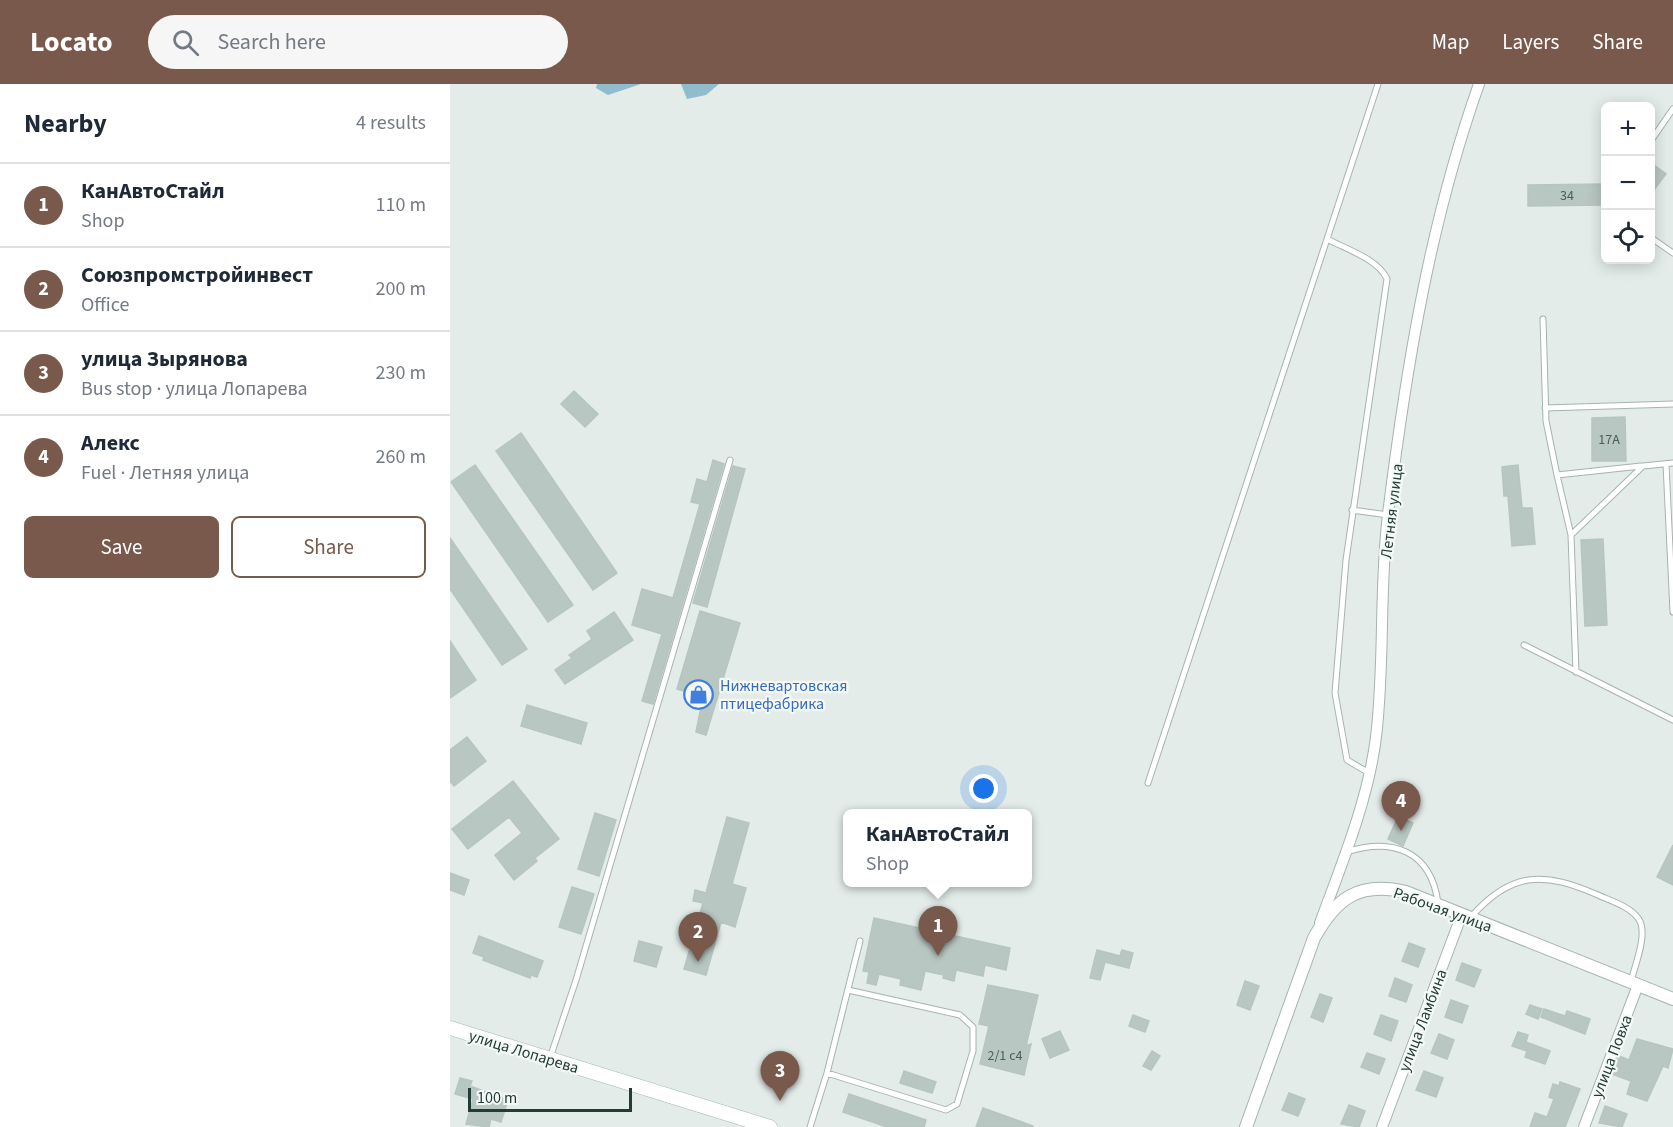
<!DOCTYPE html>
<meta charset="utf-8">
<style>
:root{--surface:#fff;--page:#f6f6f7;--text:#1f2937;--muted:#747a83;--line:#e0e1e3;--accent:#79594c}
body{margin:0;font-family:"Source Sans 3",sans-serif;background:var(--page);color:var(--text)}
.controls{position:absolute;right:18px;top:18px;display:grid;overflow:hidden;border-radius:9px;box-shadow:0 3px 15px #0003}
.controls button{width:54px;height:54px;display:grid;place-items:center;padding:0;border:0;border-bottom:2px solid var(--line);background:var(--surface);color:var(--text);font:30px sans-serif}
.scale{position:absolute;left:18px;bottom:15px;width:164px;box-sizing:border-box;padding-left:6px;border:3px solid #243c38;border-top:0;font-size:16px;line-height:21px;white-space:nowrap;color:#243c38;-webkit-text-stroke:4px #f4f9f7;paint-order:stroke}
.you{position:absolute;left:534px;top:705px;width:21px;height:21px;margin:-15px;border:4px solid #fff;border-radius:50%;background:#1a73e8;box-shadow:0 0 0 9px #1a73e833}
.badge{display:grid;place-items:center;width:39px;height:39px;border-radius:50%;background:var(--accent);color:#fff;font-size:20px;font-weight:700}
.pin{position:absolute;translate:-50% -50px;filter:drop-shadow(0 2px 3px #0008)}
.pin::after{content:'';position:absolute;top:32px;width:21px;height:18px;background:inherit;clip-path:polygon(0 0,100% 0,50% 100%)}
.popup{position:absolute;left:393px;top:725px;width:189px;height:78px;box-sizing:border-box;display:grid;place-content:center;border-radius:9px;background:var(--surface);filter:drop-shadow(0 2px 4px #0005);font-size:20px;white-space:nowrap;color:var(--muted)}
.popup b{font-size:22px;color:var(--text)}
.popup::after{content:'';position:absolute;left:50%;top:100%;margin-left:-12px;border:12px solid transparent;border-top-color:var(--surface)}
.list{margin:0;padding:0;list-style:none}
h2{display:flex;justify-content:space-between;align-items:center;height:78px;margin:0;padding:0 24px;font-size:26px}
h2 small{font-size:20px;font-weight:400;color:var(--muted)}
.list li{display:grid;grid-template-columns:39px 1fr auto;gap:18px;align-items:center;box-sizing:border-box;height:84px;padding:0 24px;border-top:2px solid var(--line)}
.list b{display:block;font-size:22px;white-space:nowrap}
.list p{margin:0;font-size:20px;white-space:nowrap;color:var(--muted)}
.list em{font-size:20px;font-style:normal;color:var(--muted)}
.actions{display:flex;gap:12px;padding:18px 24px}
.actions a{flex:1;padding:14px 0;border:2px solid var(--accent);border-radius:9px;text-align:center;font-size:21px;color:var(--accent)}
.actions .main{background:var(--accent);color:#fff}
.icon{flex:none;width:33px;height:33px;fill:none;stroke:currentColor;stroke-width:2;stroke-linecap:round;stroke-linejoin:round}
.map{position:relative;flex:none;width:1223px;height:1043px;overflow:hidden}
header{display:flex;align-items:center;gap:36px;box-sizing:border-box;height:84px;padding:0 30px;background:var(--accent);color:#fff}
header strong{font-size:28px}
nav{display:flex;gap:33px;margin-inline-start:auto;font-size:21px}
.search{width:420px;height:54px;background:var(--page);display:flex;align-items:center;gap:15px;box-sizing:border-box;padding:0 21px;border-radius:33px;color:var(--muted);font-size:22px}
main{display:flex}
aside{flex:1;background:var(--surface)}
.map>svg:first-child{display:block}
.water{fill:#8fbdcd}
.building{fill:#b9c7c2;stroke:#b6c5c1;stroke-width:1.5}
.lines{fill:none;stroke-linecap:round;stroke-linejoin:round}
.service-casing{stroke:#a6b4b0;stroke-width:7}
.minor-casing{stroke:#a6b4b0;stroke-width:12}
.tertiary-casing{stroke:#a6b4b0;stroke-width:14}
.secondary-casing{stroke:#a2b7b2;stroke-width:15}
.service{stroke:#fff;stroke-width:5}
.minor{stroke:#fff;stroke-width:10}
.tertiary{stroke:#fff;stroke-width:12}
.secondary{stroke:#fff;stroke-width:14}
.labels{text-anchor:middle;stroke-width:4.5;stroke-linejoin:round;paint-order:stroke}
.number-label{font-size:14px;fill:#495f5a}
.street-label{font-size:16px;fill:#243c38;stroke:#f4f9f7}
.shop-label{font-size:16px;fill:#366cbe;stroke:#f4f9f7;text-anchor:start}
</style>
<header>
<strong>Locato</strong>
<div class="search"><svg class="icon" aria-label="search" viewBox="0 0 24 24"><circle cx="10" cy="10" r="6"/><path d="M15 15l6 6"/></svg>Search here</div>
<nav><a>Map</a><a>Layers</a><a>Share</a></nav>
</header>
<main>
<aside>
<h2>Nearby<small>4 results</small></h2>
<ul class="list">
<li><span class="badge">1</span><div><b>КанАвтоСтайл</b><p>Shop</p></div><em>110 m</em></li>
<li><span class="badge">2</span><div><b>Союзпромстройинвест</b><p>Office</p></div><em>200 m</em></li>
<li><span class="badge">3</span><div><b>улица Зырянова</b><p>Bus stop · улица Лопарева</p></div><em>230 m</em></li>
<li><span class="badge">4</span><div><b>Алекс</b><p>Fuel · Летняя улица</p></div><em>260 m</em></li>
</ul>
<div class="actions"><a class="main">Save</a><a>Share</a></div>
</aside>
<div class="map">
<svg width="1223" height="1043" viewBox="0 0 1223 1043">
<rect width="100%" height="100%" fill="#e3ece9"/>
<!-- water -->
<path class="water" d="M147,0H191L158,11L146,4Z
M231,0H269L256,11L237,15Z"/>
<!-- building -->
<path class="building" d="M1200,78L1216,90L1200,111Z
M1155,100V121L1078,122V101Z
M124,307L148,330L135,343L111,320Z
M1175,333L1176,377H1142V334Z
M71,349L167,489L143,506L46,367Z
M263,376L274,380L203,620L192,617L212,550L182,541L192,505L223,514L250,420L241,418L247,395L257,398Z
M25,381L123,521L98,538L1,398Z
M1068,381L1072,424H1082L1085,460L1062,462L1058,412H1054L1052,383Z
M283,382L295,385L257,523L243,519Z
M0,454L77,565L52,581L0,505Z
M1153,455L1157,541L1135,542L1131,456Z
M250,527L290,539L256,651L246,648L253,613L227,605Z
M164,528L183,556L115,600L105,586L122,574L119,571L142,555L137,547Z
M0,557L26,596L0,614Z
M77,621L137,639L131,660L71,642Z
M17,653L36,677L4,702L0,697V666Z
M63,697L109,755L85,774L87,777L64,796L45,771L72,749L59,733L18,765L2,745Z
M145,729L166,736L149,792L128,785Z
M277,733L299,739L282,800L296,804L285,843L271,838L256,891L234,885L253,819L243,817L245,806L256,809Z
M948,733L963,739L953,762L938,755Z
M1223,761V801L1207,793Z
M0,789L19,796L14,811L0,806Z
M122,803L144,810L131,850L109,843Z
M424,834L560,864L556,886L535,881L533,892L506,886L504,897L493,894L494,891L475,887L471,906L450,901L451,895L429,890L426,901L417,899L419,888L413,887Z
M29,852L93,877L87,893L81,891L80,894L33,876L34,873L23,869Z
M189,857L212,863L206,883L184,877Z
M959,859L975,865L968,883L952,877Z
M647,866L670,872L672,866L683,869L679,884L655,878L650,896L640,894Z
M1012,879L1031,886L1024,903L1006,896Z
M945,894L962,901L956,918L939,912Z
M795,897L809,902L800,926L787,921Z
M538,901L588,911L576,962L581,960L574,991L530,980L539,942L529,940Z
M870,910L882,914L873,938L861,933Z
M1001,916L1018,922L1012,939L995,933Z
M1080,921L1092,925L1088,935L1076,930Z
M1094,925L1115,932L1117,927L1140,935L1135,950L1091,933Z
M683,931L699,937L695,948L679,942Z
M931,931L948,937L941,957L924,950Z
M610,947L619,966L600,974L592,955Z
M1068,948L1078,951L1076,958L1100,967L1095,980L1075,973L1077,967L1062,962Z
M989,950L1004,956L997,975L981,969Z
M1187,955L1223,965L1218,984L1213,982L1197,1017L1177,1010L1181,997L1162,990L1169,972L1179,976Z
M702,967L710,972L701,986L693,982Z
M917,969L935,975L929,990L911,983Z
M454,987L486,998L482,1009L450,999Z
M974,987L993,994L986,1013L966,1006Z
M10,994L22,997L20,1002L58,1016L51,1038L41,1035L39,1043L16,1040L23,1015L5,1010Z
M1110,998L1130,1005L1115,1043H1080L1085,1029L1097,1033L1104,1015L1099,1013L1103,1000L1109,1002Z
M839,1009L855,1015L848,1032L832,1026Z
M399,1010L476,1036L474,1043H437L393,1028Z
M899,1021L915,1027L909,1043L891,1040Z
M1155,1022L1177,1030L1172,1043L1149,1039Z
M533,1024L583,1042V1043H526Z"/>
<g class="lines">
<defs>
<path id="service" d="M1200,58L1223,25
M1200,153L1223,169
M877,155C896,165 928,175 937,195L896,476L885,609L897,676L919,689
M1093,235L1096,337L1107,391
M1095,324L1223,320
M1216,380L1223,528
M902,426L938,431
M1121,451L1107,391L1191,382
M1074,561L1223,636
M1126,588L1121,451L1193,382L1223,379
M698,699L928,0
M896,768C943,753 981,767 988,819
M1021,833C1062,786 1095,788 1148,811C1161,817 1179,822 1188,834C1199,848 1185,881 1181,897
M100,974L126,896L280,376
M377,989L496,1026L507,1020L523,967V943L510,931L398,906
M360,1043L377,989L410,857"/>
<path id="minor" d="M870,839C892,779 918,717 926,653C935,579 929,504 938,430C956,285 980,138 1029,0
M932,1043L1012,830
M1134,1043L1188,901"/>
<path id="tertiary" d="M796,1043L864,854C886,814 909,797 956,808L1223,915"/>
<path id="secondary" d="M0,944L320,1043"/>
</defs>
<!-- service casing -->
<use href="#service" class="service-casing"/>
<!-- minor casing -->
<use href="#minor" class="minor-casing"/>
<!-- tertiary casing -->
<use href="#tertiary" class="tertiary-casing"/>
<!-- secondary casing -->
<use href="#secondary" class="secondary-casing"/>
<!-- service -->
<use href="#service" class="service"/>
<!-- minor -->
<use href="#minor" class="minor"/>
<!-- tertiary -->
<use href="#tertiary" class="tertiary"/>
<!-- secondary -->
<use href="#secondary" class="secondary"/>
</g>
<!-- icons -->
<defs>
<symbol id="shop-ring" viewBox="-11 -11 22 22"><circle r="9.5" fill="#f4f9f7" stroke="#3f7fe0" stroke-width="1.5"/><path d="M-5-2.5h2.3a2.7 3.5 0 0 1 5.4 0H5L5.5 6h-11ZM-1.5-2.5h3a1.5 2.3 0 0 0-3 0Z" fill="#3f7fe0"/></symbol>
</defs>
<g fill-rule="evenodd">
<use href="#shop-ring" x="232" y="594" width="33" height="33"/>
</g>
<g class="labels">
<!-- number labels -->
<g class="number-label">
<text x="1117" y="116">34</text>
<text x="1159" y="360">17А</text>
<text x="555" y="976">2/1 с4</text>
</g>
<!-- street labels -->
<g class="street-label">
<text transform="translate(941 427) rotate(-83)" y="6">Летняя улица</text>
<text transform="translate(993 825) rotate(20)" y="6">Рабочая улица</text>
<text transform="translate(972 936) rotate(-69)" y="6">улица Ламбина</text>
<text transform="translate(74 967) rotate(17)" y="6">улица Лопарева</text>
<text transform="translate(1161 972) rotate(-69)" y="6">улица Повха</text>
</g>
<!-- shop labels -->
<g class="shop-label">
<text x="270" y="607">Нижневартовская<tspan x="270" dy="18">птицефабрика</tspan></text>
</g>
</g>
</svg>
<div class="controls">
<button>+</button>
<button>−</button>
<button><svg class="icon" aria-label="locate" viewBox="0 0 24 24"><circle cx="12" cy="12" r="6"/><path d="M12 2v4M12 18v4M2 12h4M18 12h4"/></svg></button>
</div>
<div class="scale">100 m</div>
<div class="you"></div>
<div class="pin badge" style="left:488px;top:872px">1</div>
<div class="popup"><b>КанАвтоСтайл</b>Shop</div>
<div class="pin badge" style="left:248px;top:878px">2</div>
<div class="pin badge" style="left:330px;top:1017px">3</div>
<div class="pin badge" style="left:951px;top:747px">4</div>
</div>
</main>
